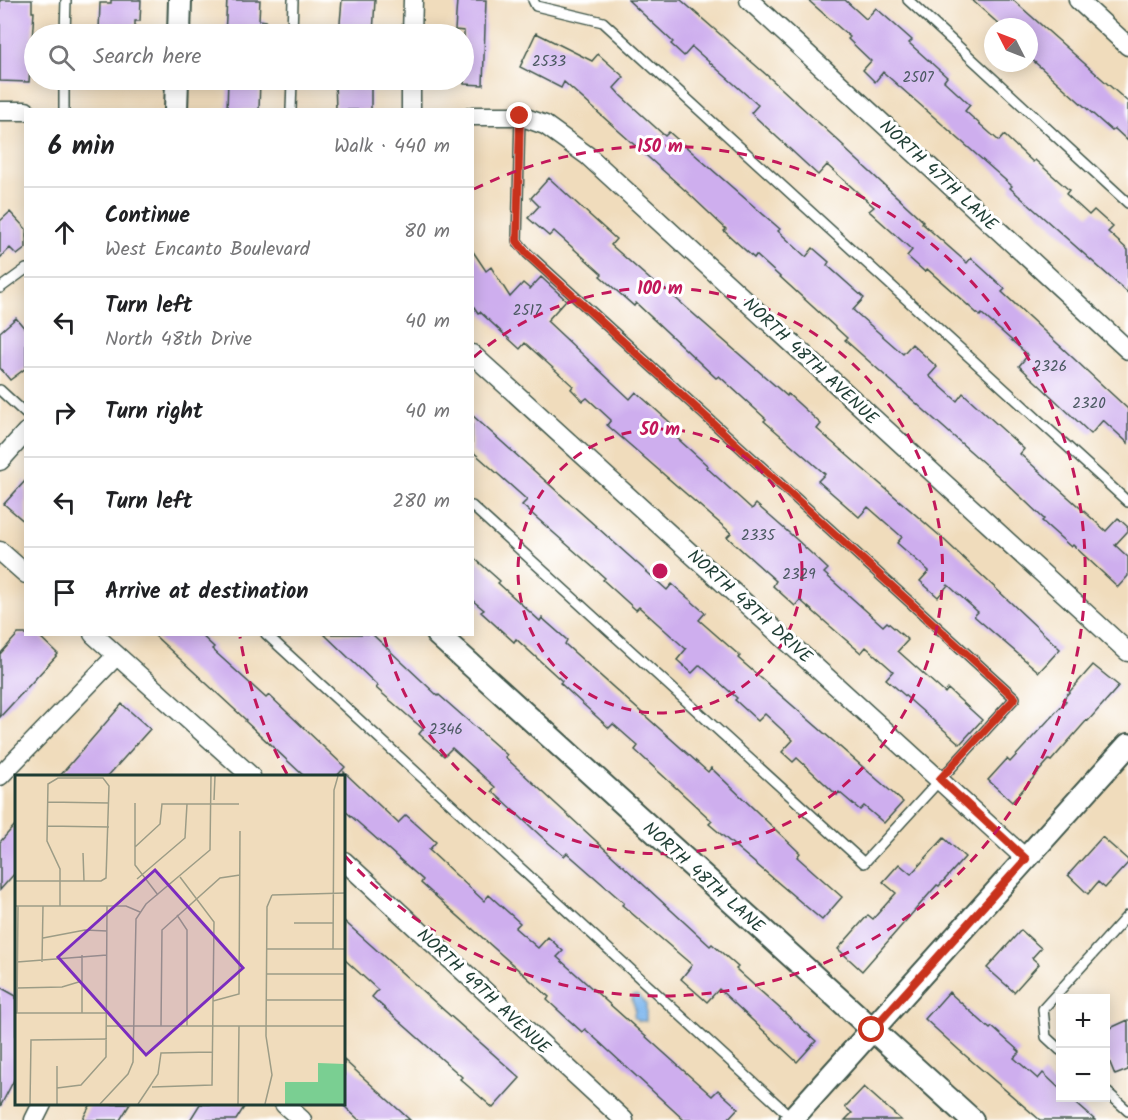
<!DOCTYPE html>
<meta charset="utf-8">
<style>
:root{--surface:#fff;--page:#f2f2f2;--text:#202124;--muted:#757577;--line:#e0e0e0}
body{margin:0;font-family:Kalam,sans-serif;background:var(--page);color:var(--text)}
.controls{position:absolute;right:18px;bottom:18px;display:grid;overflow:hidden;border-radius:0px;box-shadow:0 3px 15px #0003}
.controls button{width:54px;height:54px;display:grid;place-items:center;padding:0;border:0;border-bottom:2px solid var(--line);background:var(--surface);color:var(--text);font:30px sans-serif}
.compass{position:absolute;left:984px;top:18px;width:54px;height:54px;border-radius:50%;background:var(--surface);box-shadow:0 3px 15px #0003;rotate:312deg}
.stop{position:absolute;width:18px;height:18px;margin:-14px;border:4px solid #c8321e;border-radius:50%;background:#fff}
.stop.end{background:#c8321e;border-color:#fff;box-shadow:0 2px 6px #0008}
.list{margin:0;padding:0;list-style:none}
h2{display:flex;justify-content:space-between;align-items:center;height:78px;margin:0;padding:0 24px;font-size:26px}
h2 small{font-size:20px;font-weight:400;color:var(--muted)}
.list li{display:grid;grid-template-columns:39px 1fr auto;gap:18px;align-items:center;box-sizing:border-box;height:90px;padding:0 24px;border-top:2px solid var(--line)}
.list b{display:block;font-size:22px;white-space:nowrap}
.list p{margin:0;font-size:20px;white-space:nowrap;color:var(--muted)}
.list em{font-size:20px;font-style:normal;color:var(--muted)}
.icon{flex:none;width:33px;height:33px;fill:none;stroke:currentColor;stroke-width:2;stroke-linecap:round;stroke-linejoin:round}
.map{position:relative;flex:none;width:1128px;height:1120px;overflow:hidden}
.search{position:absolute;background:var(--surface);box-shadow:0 3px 15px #0003;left:24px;top:24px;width:450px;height:66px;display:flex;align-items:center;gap:15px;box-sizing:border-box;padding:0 21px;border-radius:33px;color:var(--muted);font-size:22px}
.panel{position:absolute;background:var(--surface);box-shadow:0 3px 15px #0003;left:24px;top:108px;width:450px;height:528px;border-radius:0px}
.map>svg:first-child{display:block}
.water{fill:#7db6ee;stroke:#4e7a91;stroke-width:1.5}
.building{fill:#ceaeee}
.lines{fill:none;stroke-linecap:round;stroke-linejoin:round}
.service-casing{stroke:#3e5548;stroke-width:12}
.minor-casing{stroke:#3e5548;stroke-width:21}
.tertiary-casing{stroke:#3e5548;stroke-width:26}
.service{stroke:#fff;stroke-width:9}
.minor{stroke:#fff;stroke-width:18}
.tertiary{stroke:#fff;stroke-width:22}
.route{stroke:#c8321e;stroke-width:8}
.ring{fill:none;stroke:#c2185b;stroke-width:3;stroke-dasharray:10 8}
.labels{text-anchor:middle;stroke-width:6;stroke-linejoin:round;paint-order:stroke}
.number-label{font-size:15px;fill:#4b5962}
.street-label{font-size:18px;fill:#1f3d34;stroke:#fff}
.inset-road{fill:none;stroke:#9c9c86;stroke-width:1.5}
.view{fill:#7b2cbf;fill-opacity:0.15;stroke:#7b2cbf;stroke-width:3}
.inset-edge{fill:none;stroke:#1f3d34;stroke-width:3}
.centre{fill:#c2185b;stroke:#fff;stroke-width:3}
.ring-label{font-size:18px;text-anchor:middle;font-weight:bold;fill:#c2185b;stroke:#fff;stroke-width:6;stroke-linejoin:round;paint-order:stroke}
</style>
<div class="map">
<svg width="1128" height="1120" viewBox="0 0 1128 1120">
<rect width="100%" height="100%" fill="#fff"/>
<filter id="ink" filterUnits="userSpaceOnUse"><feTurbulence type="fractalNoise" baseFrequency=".0167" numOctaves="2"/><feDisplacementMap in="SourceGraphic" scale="12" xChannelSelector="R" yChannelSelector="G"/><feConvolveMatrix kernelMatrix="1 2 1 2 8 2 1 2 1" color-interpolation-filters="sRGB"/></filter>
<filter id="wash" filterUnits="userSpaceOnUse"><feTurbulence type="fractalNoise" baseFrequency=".008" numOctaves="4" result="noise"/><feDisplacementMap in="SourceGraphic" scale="24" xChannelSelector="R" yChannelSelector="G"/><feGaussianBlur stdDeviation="1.35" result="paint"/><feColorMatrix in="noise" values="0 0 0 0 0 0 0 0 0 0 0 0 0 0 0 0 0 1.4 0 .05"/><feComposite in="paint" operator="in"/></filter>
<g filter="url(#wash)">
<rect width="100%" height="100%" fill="#f0dcbc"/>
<!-- water -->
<path class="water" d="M637,995L646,1004V1021H638L634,1017L635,1008L632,1000L633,996Z"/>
<g id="blocks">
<!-- building -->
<path class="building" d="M0,0H32V12H34L29,82L0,81Z
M111,0H141L140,21H135V33L99,31L100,3H111Z
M227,0H260L259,20L266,21L265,34H225Z
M342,0H375L373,34H339Z
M457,0H486L483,85L464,84V31L455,30Z
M628,0H681L770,78L844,146L843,147L923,221L922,223L967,263L971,258L1005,289L1002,292L1128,409V443L1103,420L1091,434L1019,366L1028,355L982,314L980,316L927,269L925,272L907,256L912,250L869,211L874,207L827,165L818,175L751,113L758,105L692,47L684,56L671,44L673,42Z
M808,0H845L866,19L876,8L912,40L909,43L947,77L944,81L970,105L965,111L999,141L1004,135L1033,162L1035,160L1069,190L1066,194L1089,215L1094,210L1113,227L1108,232L1128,250V293L1010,188L1012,186L883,72L875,82L863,70L871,61L848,39L850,37Z
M972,0H1013L1128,102V141L1115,129L1112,131L1029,57V27H1002Z
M536,33L592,61L598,54L624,77L614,88L621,96L665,136L669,132L780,229L778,231L806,257L813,248L829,262L827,265L864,298L853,310L903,354L912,344L937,367L929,376L957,401L963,393L1024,449L1020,454L1106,531L1118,518L1128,527V531L1115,545L1128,557V576L1118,587L1073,545L1071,547L1042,521L1044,519L1005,482L845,340L847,338L756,255L754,258L724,231L726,229L687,192L564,82L561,88L520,67Z
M228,80H260L259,110H227Z
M335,80H371V110H336Z
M549,178L616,239L611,245L662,290L664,288L787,396L788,394L821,424L817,429L940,536L1060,649L1039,672L974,616L978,612L948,585L938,597L920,581L929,571L897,543L902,537L868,507L859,517L818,481L825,474L764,421L766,419L719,376L716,378L636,303L634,306L600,276L602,274L554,231L549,236L528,218L539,206L531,198Z
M10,212L26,229V248L17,255L10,248L0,258V221Z
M472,250L486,271L491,267L510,297L523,283L530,289L541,277L566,300L547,321L630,399L636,392L673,425L668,430L708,466L706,467L752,509L756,504L796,539L828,569L824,573L883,626L887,622L908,640L898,651L945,693L948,689L982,720L960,744L886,679L893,671L866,647L861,653L800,600L795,606L773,586L776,581L727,537L731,533L607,425L611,420L587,398L583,401L571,389L573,386L525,343L520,349L480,312L478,313L472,304Z
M16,318L26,330V368L10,380L0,368V332Z
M472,415L667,590L672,584L705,613L699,620L740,656L738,658L903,802L884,823L864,806L860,810L839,792L837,795L797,758L793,762L782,752L793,740L765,714L758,721L735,700L737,698L700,665L692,673L677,660L686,649L639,607L636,610L603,580L605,578L522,505L527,500L472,451Z
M26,480V523L4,504Z
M472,556L500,581L498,583L540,621L542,618L567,640L565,644L708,772L711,768L800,853L797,857L842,897L822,920L709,824L712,821L635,750L638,746L613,724L609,728L560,683L562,681L516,639L514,642L481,612L484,610L472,600Z
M18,634H37L58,654L0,717V654Z
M153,634H200L214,647L212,649L266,698L269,695L345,767L336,777H305L245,721L246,720Z
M324,634H372L438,696L439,695L507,755L505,757L710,946L712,944L738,967L736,969L816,1041L797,1062L719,989L707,1002L681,979L692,965L622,905L624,903L567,853L564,856L543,838L492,791L495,787L452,748L444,756L419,734L423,729L376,688L378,686Z
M1093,665L1119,686L1088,721L1087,720L1051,761L1049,760L1012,802L988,780L1007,759L1010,762L1066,701L1063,699Z
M122,704L150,729L107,777H59Z
M344,772L398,823L406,815L436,842L429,850L484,901L489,895L520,923L515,928L538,948L548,937L563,951L557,957L712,1096L718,1090L738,1108L727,1120H684L585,1029L582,1032L547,1000L549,997L421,883L423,880L344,810Z
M16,824V872L0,890V842Z
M1102,837L1128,860V863L1105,888L1098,882L1088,894L1068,875Z
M944,838L965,857L939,886L937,885L862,971L838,949L868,915L873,919L896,893L883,882L899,864L911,874Z
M344,921L520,1078L493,1108L460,1079L462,1077L372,997L378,990L344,959Z
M1021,930L1041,948L1032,958L1039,964L1014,992L987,968Z
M0,987L16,996V1076L0,1107Z
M949,992L990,1029L992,1027L1020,1052L1014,1058L1038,1079L1043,1073L1060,1089V1098H1070L1095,1120H1040L959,1050L925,1019Z
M1128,1020V1070L1115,1075L1106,1053V1030Z
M344,1060L410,1120H359L344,1106Z
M864,1087L901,1120H845L852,1113L845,1107Z
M91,1104H130L120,1120H82Z
M200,1104H246L236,1120H190Z"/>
</g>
</g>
<g filter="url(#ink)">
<use href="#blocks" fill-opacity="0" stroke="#3e5548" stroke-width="1.5"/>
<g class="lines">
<defs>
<path id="service" d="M533,0L536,6L603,22L1128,502
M908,0L1128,203
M65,34L66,0
M292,34L293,0
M64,110V80
M291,110L292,80
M0,288L26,269
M0,390L26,414
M472,506L864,863L1015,698L527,253L517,241L520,116
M266,634L792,1118
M1060,1050L1046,1037L1043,1009L1128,915
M1106,1091L1128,1111"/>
<path id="minor" d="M749,0L1128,350
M1078,0L1128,46
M412,34L413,0
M411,110V80
M0,111H26
M472,116H520L545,125L588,156L1128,652
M472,354L1026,859
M0,461L26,432
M0,551L26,574
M93,634L251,776
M0,776L116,656
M344,861L624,1120
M284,1104L302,1120
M34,1120L42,1104"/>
<path id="tertiary" d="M179,34L180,0
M176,110L177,80
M437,634L972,1120
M791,1120L1128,745"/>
</defs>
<!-- service casing -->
<use href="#service" class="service-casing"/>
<!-- minor casing -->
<use href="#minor" class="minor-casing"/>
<!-- tertiary casing -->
<use href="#tertiary" class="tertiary-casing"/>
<!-- service -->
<use href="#service" class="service"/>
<!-- minor -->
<use href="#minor" class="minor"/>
<!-- tertiary -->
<use href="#tertiary" class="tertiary"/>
</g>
</g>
<g class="lines" filter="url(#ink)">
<!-- route -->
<path class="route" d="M520,116L517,241L526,253L1015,698L940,779L1026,859L872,1030"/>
</g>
<!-- distance rings -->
<g class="ring">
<circle cx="660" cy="571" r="142"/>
<path d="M474 357A283 283 0 1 1 384 635"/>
<path d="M287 774A425 425 0 0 1 240 637M474 189A425 425 0 1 1 344 855"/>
</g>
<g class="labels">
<!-- number labels -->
<g class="number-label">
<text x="549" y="66">2533</text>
<text x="918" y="82">2507</text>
<text x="527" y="315">2517</text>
<text x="1050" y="371">2326</text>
<text x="1089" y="408">2320</text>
<text x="758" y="540">2335</text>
<text x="799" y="579">2329</text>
<text x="446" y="734">2346</text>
</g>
<!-- street labels -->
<g class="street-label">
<text transform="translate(939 175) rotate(43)" y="6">NORTH 47TH LANE</text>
<text transform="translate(811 361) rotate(43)" y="6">NORTH 48TH AVENUE</text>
<text transform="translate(750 606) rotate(42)" y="6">NORTH 48TH DRIVE</text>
<text transform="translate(704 877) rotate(42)" y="6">NORTH 48TH LANE</text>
<text transform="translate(484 991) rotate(43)" y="6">NORTH 49TH AVENUE</text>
</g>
</g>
<!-- overview -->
<g transform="translate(15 775)">
<rect width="330" height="330" fill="#f0dcbc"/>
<path d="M303,288L330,289V329H270V307H303Z" fill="#7acf92"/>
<path class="inset-road" d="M199,25L200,1M33,27L94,28M120,28V90L143,120M32,51L94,52M120,72L145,49L147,29H224M68,78L69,106M122,104L170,63L172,29M0,106H86L91,103L94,11L88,3H43L33,9L32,66L45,94V131M257,120L330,118M0,131H111L125,137M162,140L172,155V251M279,148H318M28,163L70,155L92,156M252,174H330M318,174L319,15L323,1M2,187L92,180M27,187L28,131M251,199H330M2,213L47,212L67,206M251,225H330M198,226L224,219L225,56M0,238H92M2,238L3,131M67,238V180M92,251H330M146,251L147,155L205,103L225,100M137,312L197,310L199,147L165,102M42,313L66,310L91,282L92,131M15,329L16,265L92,264M42,329V291M85,329L113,299L118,287L121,144L131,129L195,75L196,1M123,329L143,299L146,278L197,277M223,329L224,251M250,329L257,300L251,261L252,132L257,120"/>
<path class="view" d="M140,95L228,193L131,280L43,182Z"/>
<rect width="330" height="330" class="inset-edge"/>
</g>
<circle cx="660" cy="571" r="9" class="centre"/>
<g class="ring-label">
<text x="660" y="152">150 m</text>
<text x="660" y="294">100 m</text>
<text x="660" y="435">50 m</text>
</g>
</svg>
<div class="controls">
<button>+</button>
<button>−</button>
</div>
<svg class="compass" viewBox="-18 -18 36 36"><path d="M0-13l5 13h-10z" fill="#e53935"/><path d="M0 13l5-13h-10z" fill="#757577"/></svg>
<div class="stop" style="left:872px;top:1030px"></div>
<div class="stop end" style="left:520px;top:116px"></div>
<div class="search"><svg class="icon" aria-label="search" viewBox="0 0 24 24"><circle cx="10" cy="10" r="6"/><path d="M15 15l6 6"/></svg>Search here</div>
<section class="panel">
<h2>6 min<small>Walk · 440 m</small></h2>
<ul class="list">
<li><svg class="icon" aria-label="ahead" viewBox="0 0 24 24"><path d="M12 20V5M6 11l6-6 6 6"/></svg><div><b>Continue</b><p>West Encanto Boulevard</p></div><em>80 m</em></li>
<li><svg class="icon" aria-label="left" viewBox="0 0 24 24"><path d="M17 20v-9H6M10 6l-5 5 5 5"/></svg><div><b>Turn left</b><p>North 48th Drive</p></div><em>40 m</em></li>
<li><svg class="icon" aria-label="right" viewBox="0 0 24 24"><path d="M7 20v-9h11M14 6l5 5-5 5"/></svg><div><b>Turn right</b></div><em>40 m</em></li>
<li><svg class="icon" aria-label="left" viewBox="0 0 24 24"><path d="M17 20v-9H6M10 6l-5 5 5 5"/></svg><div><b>Turn left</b></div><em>280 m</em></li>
<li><svg class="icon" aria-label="arrive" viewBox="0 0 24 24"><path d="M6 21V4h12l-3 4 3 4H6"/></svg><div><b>Arrive at destination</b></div></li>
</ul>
</section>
</div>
